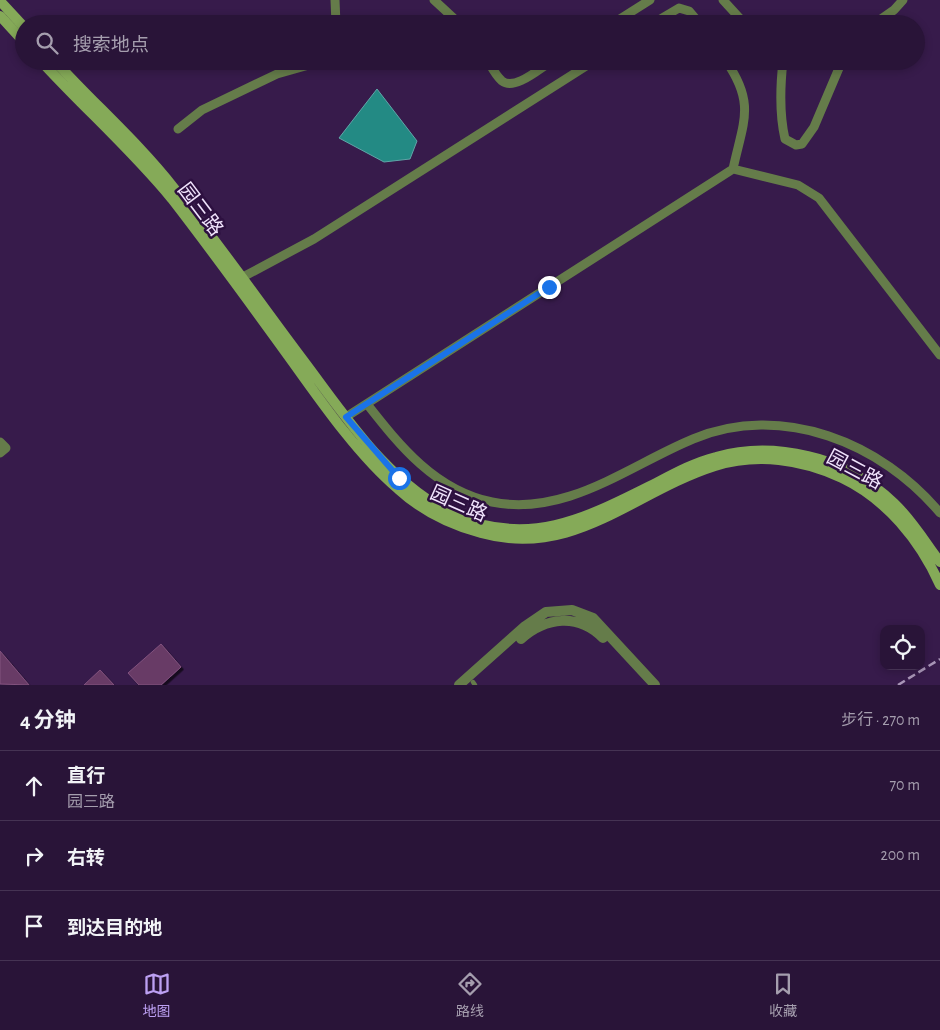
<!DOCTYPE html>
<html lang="zh">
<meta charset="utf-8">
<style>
:root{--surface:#291438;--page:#311d40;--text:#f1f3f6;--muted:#a59eae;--line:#453353;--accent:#bca0f2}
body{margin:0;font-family:"Alegreya Sans","Noto Sans SC",sans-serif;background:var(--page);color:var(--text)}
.controls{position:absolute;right:15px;bottom:15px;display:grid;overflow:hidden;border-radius:10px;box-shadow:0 2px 8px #0003}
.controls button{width:45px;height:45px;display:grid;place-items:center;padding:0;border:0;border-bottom:1px solid var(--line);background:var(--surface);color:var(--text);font:25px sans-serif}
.stop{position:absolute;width:15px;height:15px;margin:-11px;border:4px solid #1a73e8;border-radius:50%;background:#fff}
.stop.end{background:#1a73e8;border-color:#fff;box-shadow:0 1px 5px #0008}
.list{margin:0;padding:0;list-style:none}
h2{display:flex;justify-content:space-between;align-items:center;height:65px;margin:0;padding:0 20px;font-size:21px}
h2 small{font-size:16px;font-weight:400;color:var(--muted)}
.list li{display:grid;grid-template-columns:32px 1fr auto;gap:15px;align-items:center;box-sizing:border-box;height:70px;padding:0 20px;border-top:1px solid var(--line)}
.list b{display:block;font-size:19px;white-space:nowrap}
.list p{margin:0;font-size:16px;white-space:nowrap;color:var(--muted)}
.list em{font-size:16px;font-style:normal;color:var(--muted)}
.icon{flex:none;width:28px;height:28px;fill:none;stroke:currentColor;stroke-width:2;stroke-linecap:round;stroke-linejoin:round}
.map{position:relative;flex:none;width:940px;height:685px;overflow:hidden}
.search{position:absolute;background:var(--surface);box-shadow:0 2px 8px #0003;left:15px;right:15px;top:15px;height:55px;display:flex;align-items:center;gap:12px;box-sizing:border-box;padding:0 18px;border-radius:28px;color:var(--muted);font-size:19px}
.sheet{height:275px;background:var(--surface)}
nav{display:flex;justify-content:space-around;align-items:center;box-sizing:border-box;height:70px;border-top:1px solid var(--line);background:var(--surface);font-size:14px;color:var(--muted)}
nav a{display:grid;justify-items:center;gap:2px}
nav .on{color:var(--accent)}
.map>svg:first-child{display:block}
.water{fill:#238a84;stroke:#60a5a8}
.building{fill:#683b66;stroke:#82527e;filter:url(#shadow)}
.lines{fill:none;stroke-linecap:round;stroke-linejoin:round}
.service{stroke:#657c4a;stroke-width:4.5}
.minor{stroke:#657c4a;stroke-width:9}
.tertiary{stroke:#657c4a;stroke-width:10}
.secondary{stroke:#85aa58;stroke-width:10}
.rail{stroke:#a895b7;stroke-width:2.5;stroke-dasharray:8 4;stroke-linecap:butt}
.route{stroke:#1a73e8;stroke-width:6}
.labels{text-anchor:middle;stroke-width:5;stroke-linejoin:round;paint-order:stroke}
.street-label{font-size:20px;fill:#f0e3fc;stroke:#2d1040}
</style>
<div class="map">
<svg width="940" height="685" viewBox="0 0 940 685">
<defs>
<filter id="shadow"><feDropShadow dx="2.5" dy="2.5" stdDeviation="0" flood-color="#0009"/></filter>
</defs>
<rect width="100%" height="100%" fill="#371b4b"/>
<!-- water -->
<path class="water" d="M377,89L417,141L410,159L384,162L339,138Z"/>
<!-- building -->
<path class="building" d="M161,644L181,667L161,685H139L128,673Z
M0,651L29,685L0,684Z
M100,670L114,685H84Z"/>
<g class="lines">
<!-- service -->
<path class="service" d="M473,682L475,685"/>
<!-- minor -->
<path class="minor" d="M335,0L336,24
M434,0L460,24
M723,0L745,24
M612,24L650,0
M652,24L679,8L689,11L700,24
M874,24L894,10L903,0
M488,61C492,68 496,76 502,81C515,91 540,68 552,61
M783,61C780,88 779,113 785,139L796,145L802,144L814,127L842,61
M178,129L202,110L277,74L323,61
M733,169L798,185L819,198L940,355
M241,278L314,239L594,61
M367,404C400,446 435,490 492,502C566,517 628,466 693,439C782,402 882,443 940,513
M346,417L733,169C743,122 756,104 726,61
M0,442L6,448L0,453"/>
<!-- tertiary -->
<path class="tertiary" d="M521,639C546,617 578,613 603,638
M459,685L524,627L546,612L572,610L593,618L655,685"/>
<!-- secondary -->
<path class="secondary" d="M0,1L24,27
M0,16L24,42
M41,61C84,108 132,150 172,199C213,252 253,307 292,361C322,403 359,456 398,489C421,510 451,525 481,533C574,559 633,492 715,466C756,453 802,459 842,478C886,499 920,540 940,585
M55,61C94,104 138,142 174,188C220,245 262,306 306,364C348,420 390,485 455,515C531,549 590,516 658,482C677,472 696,462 716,457C747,448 778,449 808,456C840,463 870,480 894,503C912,520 925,542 940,562"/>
<!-- rail -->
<path class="rail" d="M898,685L940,659"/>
</g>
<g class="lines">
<!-- route -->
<path class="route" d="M399,478L346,417L549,287"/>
</g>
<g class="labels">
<!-- street labels -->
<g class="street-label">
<text transform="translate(201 209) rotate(53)" y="7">园三路</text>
<text transform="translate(855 469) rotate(28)" y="7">园三路</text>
<text transform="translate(459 503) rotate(24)" y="7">园三路</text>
</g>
</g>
</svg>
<div class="controls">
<button><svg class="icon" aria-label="locate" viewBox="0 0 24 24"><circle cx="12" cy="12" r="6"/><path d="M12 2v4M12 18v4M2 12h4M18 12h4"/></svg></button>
</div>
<div class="stop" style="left:399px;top:478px"></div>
<div class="stop end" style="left:549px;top:287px"></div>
<div class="search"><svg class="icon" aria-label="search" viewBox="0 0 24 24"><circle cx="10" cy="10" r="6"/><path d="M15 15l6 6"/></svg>搜索地点</div>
</div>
<section class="sheet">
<h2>4 分钟<small>步行 · 270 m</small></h2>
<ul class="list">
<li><svg class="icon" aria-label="ahead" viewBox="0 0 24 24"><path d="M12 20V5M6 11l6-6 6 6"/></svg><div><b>直行</b><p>园三路</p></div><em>70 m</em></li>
<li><svg class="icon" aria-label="right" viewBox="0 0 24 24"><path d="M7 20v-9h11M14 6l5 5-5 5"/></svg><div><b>右转</b></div><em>200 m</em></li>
<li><svg class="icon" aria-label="arrive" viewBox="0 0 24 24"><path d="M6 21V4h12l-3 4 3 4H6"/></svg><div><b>到达目的地</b></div></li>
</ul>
</section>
<nav>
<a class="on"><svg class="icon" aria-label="map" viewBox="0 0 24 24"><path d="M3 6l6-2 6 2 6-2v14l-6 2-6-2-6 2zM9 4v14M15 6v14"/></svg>地图</a>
<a><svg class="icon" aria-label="directions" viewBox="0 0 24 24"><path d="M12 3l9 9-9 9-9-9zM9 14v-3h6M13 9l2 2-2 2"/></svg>路线</a>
<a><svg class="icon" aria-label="saved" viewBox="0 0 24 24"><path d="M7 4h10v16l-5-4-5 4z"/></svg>收藏</a>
</nav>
